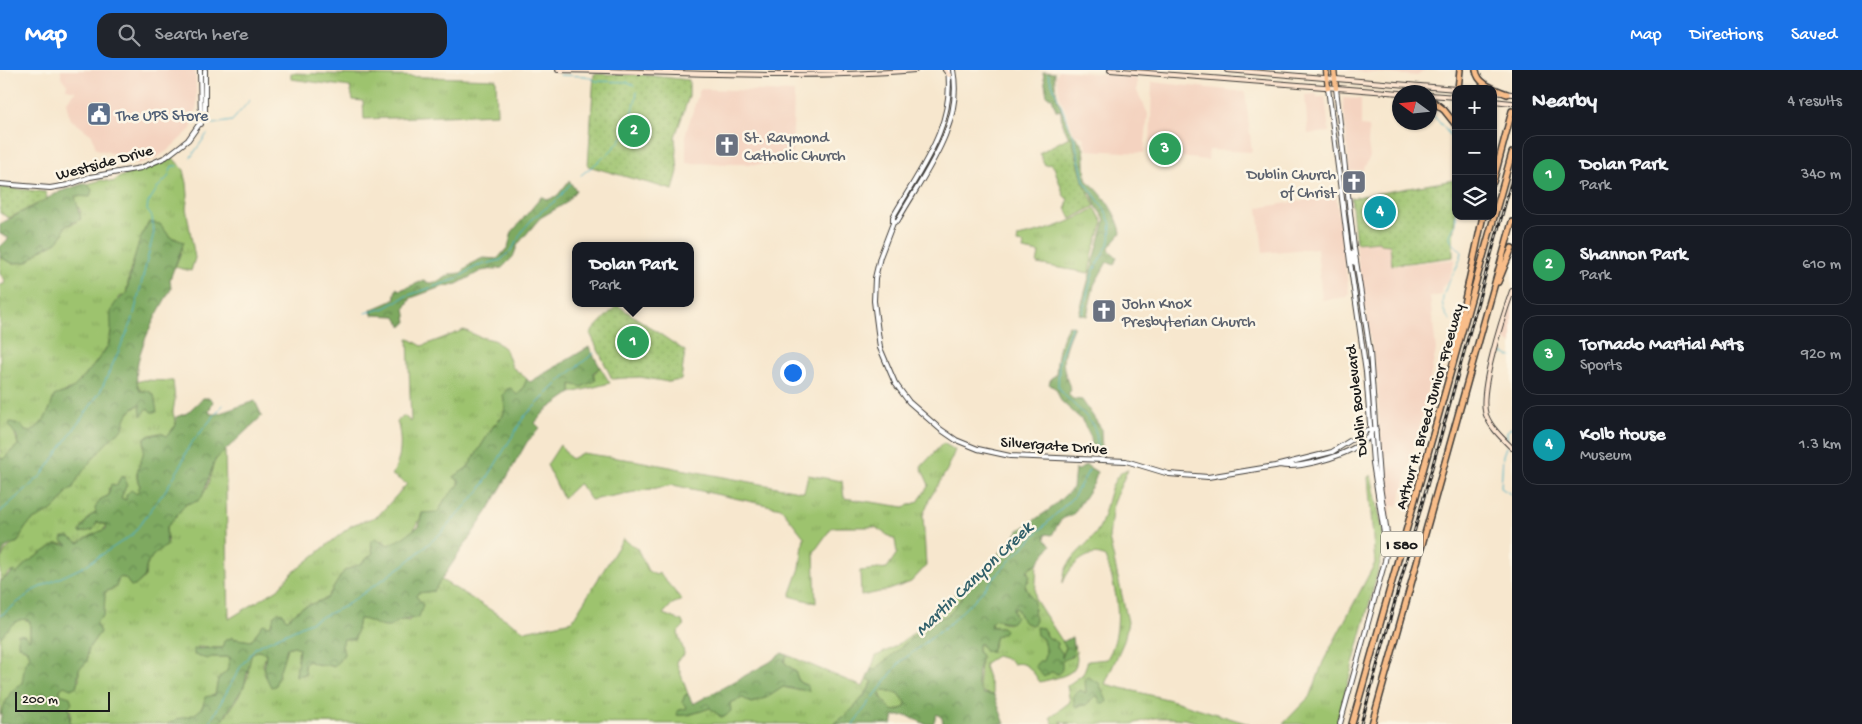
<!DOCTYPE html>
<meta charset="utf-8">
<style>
:root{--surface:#171b24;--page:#20242c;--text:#f1f3f6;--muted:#9ea1a6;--line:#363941;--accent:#1a73e8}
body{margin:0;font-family:"Gochi Hand",sans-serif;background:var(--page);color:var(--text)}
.controls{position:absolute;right:15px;top:15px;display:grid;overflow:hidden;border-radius:10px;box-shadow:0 1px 4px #0004}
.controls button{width:45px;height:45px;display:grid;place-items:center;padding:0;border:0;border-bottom:1px solid var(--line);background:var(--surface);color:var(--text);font:25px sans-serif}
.compass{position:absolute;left:1392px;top:15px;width:45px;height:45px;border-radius:50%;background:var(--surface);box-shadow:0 1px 4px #0004;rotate:285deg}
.scale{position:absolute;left:15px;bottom:12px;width:95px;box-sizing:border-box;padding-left:5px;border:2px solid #1c1c1c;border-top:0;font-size:14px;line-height:18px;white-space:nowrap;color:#1c1c1c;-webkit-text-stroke:4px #fcf5e5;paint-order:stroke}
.you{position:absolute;left:792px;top:302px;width:18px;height:18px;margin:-12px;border:4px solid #fff;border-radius:50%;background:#1a73e8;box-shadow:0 0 0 8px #1a73e833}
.badge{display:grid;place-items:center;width:32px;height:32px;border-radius:50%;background:var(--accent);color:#fff;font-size:16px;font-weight:700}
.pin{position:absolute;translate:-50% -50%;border:2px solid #fff;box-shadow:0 1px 5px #0006}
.popup{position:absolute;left:572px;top:172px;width:122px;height:65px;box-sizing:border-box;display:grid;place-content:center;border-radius:10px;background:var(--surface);filter:drop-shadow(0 1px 4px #0005);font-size:16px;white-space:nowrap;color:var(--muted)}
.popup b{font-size:19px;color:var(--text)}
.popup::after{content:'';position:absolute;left:50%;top:100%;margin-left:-10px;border:10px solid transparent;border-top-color:var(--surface)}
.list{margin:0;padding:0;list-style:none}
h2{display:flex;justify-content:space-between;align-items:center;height:65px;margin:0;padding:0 20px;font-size:21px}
h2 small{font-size:16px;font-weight:400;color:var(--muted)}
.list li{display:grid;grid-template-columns:32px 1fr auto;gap:15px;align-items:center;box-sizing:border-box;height:80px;margin:0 10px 10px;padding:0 10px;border:1px solid var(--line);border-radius:15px}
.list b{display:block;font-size:19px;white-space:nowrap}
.list p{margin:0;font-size:16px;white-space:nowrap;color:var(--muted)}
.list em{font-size:16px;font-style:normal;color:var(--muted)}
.icon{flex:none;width:28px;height:28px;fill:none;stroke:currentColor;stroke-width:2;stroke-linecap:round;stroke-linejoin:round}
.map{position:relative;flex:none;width:1512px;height:654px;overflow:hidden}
header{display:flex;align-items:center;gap:30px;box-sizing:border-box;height:70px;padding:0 25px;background:var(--accent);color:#fff}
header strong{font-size:24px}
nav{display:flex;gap:28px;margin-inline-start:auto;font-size:18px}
.search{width:350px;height:45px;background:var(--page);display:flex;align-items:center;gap:12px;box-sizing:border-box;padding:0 18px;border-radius:15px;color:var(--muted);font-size:19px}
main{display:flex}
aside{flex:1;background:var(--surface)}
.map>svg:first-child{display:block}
.built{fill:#f4d3c0}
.grass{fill:url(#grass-tufts);stroke:#5c7045}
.forest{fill:url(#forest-crowns);stroke:#4d623e;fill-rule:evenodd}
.park{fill:url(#park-dots);stroke:#5c7045}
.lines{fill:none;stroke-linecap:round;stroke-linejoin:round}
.stream{stroke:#48b0c7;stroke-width:1}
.tertiary-casing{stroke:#3d3a37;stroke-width:6}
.secondary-casing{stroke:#3d3a37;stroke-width:6}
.primary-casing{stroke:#3d3a37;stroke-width:7}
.motorway-casing{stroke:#3d3a37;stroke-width:8}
.tertiary{stroke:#fff;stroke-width:4}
.secondary{stroke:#fce5d0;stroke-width:4}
.primary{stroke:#f8bd89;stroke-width:4.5}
.motorway{stroke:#f8bd89;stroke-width:5}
.rail-casing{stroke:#1c1c1c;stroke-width:3}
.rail{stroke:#fcf5e5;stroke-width:1;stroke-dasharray:4;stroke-linecap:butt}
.labels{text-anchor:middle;stroke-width:5;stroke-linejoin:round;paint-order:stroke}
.shield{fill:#fcf5e5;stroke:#5f5d58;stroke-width:1}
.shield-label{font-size:15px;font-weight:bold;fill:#1c1c1c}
.service-label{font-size:16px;fill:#4e5e75;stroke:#fcf5e5;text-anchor:start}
.worship-label{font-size:16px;fill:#5b616d;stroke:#fcf5e5;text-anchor:start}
.street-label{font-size:16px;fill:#1c1c1c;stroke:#fcf5e5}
.water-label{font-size:18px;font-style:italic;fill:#305f69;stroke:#fcf5e5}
</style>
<header>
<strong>Map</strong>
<div class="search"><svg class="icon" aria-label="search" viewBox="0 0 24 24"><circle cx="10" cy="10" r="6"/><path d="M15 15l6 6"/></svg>Search here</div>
<nav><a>Map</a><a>Directions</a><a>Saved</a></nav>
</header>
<main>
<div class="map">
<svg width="1512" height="654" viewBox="0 0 1512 654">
<defs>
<pattern id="grass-tufts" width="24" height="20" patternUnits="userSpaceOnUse" patternTransform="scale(1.25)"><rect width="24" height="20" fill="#9dc36e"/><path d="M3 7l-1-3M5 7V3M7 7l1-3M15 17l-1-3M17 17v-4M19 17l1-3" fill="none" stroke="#87a75f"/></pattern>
<pattern id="forest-crowns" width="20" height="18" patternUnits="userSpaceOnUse" patternTransform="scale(1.25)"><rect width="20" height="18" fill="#7ea961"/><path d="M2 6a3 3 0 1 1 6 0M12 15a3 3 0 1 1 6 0" fill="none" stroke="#66894f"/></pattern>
<pattern id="park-dots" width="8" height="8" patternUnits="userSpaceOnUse" patternTransform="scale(1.25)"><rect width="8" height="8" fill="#9dc36e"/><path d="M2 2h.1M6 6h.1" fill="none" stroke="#87a75f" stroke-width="1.8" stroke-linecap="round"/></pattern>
</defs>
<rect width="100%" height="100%" fill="#fcf5e5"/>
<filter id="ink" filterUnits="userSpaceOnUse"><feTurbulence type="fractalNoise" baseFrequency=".02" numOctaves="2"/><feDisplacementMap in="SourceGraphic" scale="10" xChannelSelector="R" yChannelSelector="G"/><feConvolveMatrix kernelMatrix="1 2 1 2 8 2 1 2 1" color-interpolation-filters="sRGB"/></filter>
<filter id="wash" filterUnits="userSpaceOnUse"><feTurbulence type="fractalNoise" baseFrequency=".0096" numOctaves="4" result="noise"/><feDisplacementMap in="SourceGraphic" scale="20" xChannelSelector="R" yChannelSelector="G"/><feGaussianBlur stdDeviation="1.12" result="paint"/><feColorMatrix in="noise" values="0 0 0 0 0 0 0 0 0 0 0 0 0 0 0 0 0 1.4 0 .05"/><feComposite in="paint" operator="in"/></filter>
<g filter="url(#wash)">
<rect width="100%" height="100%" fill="#f7e7ce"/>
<!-- built -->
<path class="built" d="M61,0H193L195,2L197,35L191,59L167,81L154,89L137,94L131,86L125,87L96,79L92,65L69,48L67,31L76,21L66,19L67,14L61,7Z
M1059,0L1134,7L1137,11V21L1148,44L1144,83L1087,80L1083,66L1074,63L1060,27L1056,6Z
M1338,0H1425L1417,6Z
M1152,12L1245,22L1252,82L1209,80L1208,90L1150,84Z
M700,19L794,22L792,95L686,93V62Z
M1316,24L1317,27H1325L1329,62L1308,64L1305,25Z
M1343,28L1361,29V56L1369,57L1368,74L1370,87L1363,100L1349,101Z
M1336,125L1349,223L1346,227L1322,230L1317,178L1263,183L1258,138Z
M1379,171L1380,174L1390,175L1392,196L1455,189L1449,210L1442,217L1441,225L1430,227L1436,280L1420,355L1398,437L1392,435L1388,452L1380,374L1377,311L1355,174Z
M1512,231V273L1500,269Z"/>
<!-- grass -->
<path class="grass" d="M291,3L496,9L497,44L364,49L363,31L353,30L350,17L291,9Z
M173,88L184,100L187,113L188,125L186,138L195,188L191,201L175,197L181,183L177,169L170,167L160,154L145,158L130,201L126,224L118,228L108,275L91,299L72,319L54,326C49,343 45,352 31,362L14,360L18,375L3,389L0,388V215L4,214L5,210L0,204V187L12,193L27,192L41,180L57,172L65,156L75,153L81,141L75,133V125L92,120L87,114L102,110L113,112C126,100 156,96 173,88Z
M1095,138L1103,152L1093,182L1089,203L1037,194L1039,183L1023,180L1024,174L1017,173L1018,167C1046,161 1071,153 1095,138Z
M464,260L480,267L494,270L506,280L512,297L527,309L522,320L517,325L514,322L504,331L505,338L503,346L494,355L468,397L454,407L459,411V415L445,429L438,443H422C418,460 404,470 388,475L382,470L371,476L373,483L360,494L344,501L327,528L301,538L288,549L274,550L269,557L257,562L251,571L231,568L222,578L197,577L212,587H230L231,590L227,601L218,609L215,625L204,633L201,640L195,645L177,649L168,654H70L71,642L60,625V619L64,616L71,619L79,611V598L87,592L88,579L100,562L96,554L97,550L104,545L105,522L116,517L119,507L125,508L131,516H135L145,507C145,491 156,481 168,472L166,458L186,434L198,431C201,427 205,422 207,417C214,401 208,394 225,380L229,549L278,519L290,505L352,455L378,446L407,414L392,405C402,388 402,369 397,351L404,346L411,352L408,268L422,276Z
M600,297L610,313L571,323V313L582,317Z
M143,310L173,311L175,329L173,342L176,355L167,366L159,363L147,366C143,372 145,375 144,382C141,395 132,403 140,416L137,424L126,430L121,428L127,414L124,406L120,408L117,416L114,414L109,418L108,426L101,429L96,443L90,446L82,457L84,462L97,452L107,455C104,462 86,469 79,473L69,467L66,472L69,474H56L26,493L19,504L10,502L0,512C0,491 0,480 18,472C30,443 38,452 58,435C64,429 65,421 73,417C78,404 110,366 123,359C125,344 128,342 141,334V345L149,321H140L137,312Z
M943,373L955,380L947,400L930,428L923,445L926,496L911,512L889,520L861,526L860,501L887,498L897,483L895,470L875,457H832L814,482L816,533L790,526L800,498L804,467L781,438L673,415L591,430L579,413L563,428L547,395L560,375L571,389L582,383L638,391L804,422L808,405L842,411L844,428L904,437L918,432L929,415L921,397Z
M1128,399L1113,433L1109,468L1128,552L1124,571L1105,614L1171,630L1249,654H1203L1185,649L1169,648H1155L1132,654H1065L1070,653L1060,651L1063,654H1053L1050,647L1070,632L1067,616L1083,604L1088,591L1107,589C1125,559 1117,518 1105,487C1088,477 1068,498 1063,513C1063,487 1090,477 1100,456C1108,440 1108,405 1128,399Z
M1371,405L1383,462L1382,486L1337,654H1283L1311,625L1323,592L1375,493L1368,407Z
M623,469L637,478L648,501L656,505L659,503L682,530L672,534L663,544L682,551L684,556L678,562C679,571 684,577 684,585L676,591L688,624L685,625L687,638L677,641L689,645L710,638L721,647L730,633L743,627L751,633L768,627L783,617L796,620L808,616L799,612L795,601L784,592L787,585L863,617L867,608L873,611C864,628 850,644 833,654L220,653C231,640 242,623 248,606C250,598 247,591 251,583L258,581L266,583L263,596L275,615L287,578L294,576L299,578L296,606L308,591C320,597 324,593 334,597L344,584L342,576L344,569C354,567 359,560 358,549H365L383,557L402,550L409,551L420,531L416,526L417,523L434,521L440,509L525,561L572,551Z
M1037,494L1035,529L1066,577L1062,588L1057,578L1058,573L1046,566L1045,562L1043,568L1046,582L1062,591L1065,587H1073L1074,575C1085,605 1063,606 1040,612C1032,601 1028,591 1013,594L1010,590L996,586L988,591L984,596L994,625C981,623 978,621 979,607C980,599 979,595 982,587L978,582V574H981L982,577H993L996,566L999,565L996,557H992L991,553L995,549L1008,554L1014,545L1013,537L1017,539L1021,548L1035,541L1025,515L1029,511L1028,498Z
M965,512L969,517L949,545L937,549L923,558L875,600L871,599L876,586C908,573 943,538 965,512Z
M22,549L30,551V570L27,569L22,578L27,580L30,586L24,600V607L22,613L11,622L0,645V568L12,553Z
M885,620L898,623L906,632L905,637L896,641L891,640L883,630L880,623Z"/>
<!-- forest -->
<path class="forest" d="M1043,2L1055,3C1053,21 1063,48 1073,64C1077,70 1083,72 1084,80C1086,90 1084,100 1087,111C1101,120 1119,147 1121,163L1109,177L1110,181L1117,187L1114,195L1107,192L1094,215L1087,246L1079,244L1105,150L1096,136L1091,123H1087L1073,94L1078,89C1075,74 1060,58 1061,41L1056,40L1052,28L1047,26Z
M569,111L576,120L566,133L540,148L518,174L513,187L502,198L481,201L457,214L441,217L411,228L405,238L407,252L402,257L395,246L372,245L371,240L394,230L396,218L400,220L423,211L430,213L440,211L451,204L461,203L472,193L483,188L497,189L500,186L508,177L512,162L542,126L547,130L557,126Z
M82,114H87L92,120L90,127L75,126L81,149L65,156L63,165L57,172L41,180L27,192L12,193L0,187V177L9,168L0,164V154L59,122Z
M149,152L160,154L170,167L184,172L170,209L171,219C158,242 126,295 140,321H149L154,325L157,342H151L148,338L141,346L140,334C128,341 125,346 123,359C110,366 78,404 73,418C65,421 64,429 58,435C38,452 30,443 18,472C5,476 4,479 0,490V388L3,389L18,375L17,366L9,356L10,352C18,353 22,355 25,361L31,362C45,352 49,343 54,326C60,323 68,323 72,319C81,311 105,283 109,273C116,252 101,240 126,224C132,200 135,173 149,152Z
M1069,255L1074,256C1062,283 1059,292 1071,320L1068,324L1073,329L1082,330L1101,358L1102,384H1093L1091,368L1082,350L1061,331L1056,319L1049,314L1051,308L1056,305C1057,289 1059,268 1069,255Z
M589,277L600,297L593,303L596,310L582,317L571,314V323L545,341L535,353L540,358L527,372L489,439L437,516L434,521L418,523L416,526L423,535L419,547C412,549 405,549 399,551C394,554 391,558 385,557C375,556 369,549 359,549L355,569H344L342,576L344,584L334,597C325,593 321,597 308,591L304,595L306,604L296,606L299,578L294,576L287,578L275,616L271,617L264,603L266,583L258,581L252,583L244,616L220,654H168C182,643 202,651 205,627L215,625L218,609L227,601L230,587H212L207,589L194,585V579L222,578L224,571L231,568L251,571L263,554L269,556L272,554L274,545L278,542L283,543L285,548L288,549L301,538L327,528L344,501L360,494L373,483L371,472L375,468L388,475L402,468L419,456L422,443L438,442L445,429L459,415V411L454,407L468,397L494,355L503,346L505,338L503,325L507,319L511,318L517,325L522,320L527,309L530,312Z
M203,328H210L213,331L209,341L211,344H217L255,331L262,346L215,390L202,427L198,431L186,434L166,458L167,476C154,482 145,491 145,506L135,516H131L125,508L119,507L116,517L105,522L104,545L98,550L96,554L100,562L88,579L87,592L79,599L77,616L71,619L64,616L60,619V624L70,627L72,633L69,636L70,654H0L2,639L11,622L22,613L25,593L30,586L27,580L18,575V564L24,565L30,570V551C18,544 7,560 0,568V512L14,501L16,505L26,493L56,474L68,475L62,471L63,467H69L79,473C88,467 95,463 106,459L107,455L97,452L93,460L80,463V461L90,446L96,443L95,438L101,429L108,426L111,414L117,416L120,408L124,406L127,414L121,428L126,430V425L131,420L137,424L140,416C134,404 139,397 143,384C145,379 143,373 145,367L161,363L167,366L176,355V347L187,343Z
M1086,395L1097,402L1094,413L1072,446C1058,447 1058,456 1052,465L1046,464L1045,469L1051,475L1037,494L1031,496L1027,501L1030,507L1025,516L1034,532L1035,553L1032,555L1023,552L1017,539L1013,537L1014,545L1016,547L1011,553L995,549L991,553L992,557H1002L1005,560L1003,563L996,566L991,582L984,581L981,574H978V582L982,587C978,597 973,616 984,624L994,625L1005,654H966L963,652L960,654H943L942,648L937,644L933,654H925L908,646H894L892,654H833C850,644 864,628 873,612L867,608L871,599L875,600L923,558L937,549L949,545L969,517L965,512L971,505L978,509L1018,461L1049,440L1073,418L1075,399L1079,400ZM885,620L898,623L906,632L905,637L896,641L891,640L880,626V623Z
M1036,557L1043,558L1046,566L1058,573L1057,578L1062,582V588L1066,577L1062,572L1072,567L1074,585L1062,591V599L1059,604L1051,602L1044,607L1035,596L1039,591H1043L1046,582L1043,569L1037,565Z
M782,583L787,585L784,592L795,601L799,612L808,616L809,621L783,617L768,627L751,633L743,628L730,633L731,641L726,646L721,647L710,638C701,641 685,647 677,645V641L687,638L682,632L685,625L688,624L693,634L770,592Z
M1088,607L1099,613L1107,631L1105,634H1101L1098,627L1095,626L1086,635L1075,637L1073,626L1080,620L1086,623L1085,610Z"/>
<!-- park -->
<path class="park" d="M594,4L645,5L689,10V26L675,67L678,101L673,120L588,96Z
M1071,66L1083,111L1095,136L1071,149L1066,138L1068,130L1064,126L1054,97L1050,94L1045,95L1039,83Z
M1454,110C1458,135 1452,162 1453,187L1392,195L1390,175L1380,174L1379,171L1356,173L1351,128Z
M0,117L46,122L47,129L9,148L0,143Z
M617,235L685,281L681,310L668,312L640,307L612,309L590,263Z"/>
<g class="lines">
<!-- stream -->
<path class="stream" d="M1048,4L1074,67L1084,111L1104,138L1111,154L1110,171L1093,202L1082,244
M560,5L586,6L596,11L628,12L634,16
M1433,45L1456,72
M213,54L232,51L250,30
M191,87L207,64
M581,105C618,77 629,69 637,22
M1456,115L1454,130L1456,135
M365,243L385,238L406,226L454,210L477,196L501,190L513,178L523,160L533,148L559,128L570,114
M1450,250C1429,228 1458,205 1462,182L1451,171L1450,165L1456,153V142
M1072,256L1059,290L1058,316C1070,338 1104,349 1096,381
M1502,283L1512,287
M1507,369V361L1512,357
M1506,377L1503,385L1501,418L1512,425
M0,442L42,405L100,322L132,252L154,162L152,147L147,140L148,133L158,117L168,107L172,96H177
M0,546L34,520L83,497L132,465L165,421L180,397L189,376L223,335
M209,654L241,596L256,577L345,536L405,494L441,463L480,420L524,347L563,308L594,283
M853,654L900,592L948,555L977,527L1012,488L1074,426L1089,400"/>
</g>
</g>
<g filter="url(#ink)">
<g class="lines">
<defs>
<path id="tertiary" d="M200,0L201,54
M948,0C955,57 920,99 893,147V153L880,187L875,208L874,231L880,278L895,313L909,332L940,359L956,370L978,379L1010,386L1126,391L1169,404L1208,407L1275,396L1332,382L1367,360H1376
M1328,18L1350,192L1366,302L1373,393L1386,476
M1336,18L1354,178L1370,282L1379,409L1388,470L1385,491L1340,654
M0,114L50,118L68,115L90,107L141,98L166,87L188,70L205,46V0
M893,153L898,150C924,104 964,55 953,0
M1348,181L1351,183L1353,192L1355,193
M1280,395C1301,400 1360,383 1371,363"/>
<path id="secondary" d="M558,0C678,2 795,10 915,0
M778,0H841
M945,0L949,5
M1110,0L1400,23
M1227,0L1456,19
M1493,22L1512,24
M1430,25L1456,27
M1493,31L1512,33
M1512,221C1503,246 1478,322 1486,345C1491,358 1502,368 1512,378"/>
<path id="primary" d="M1326,0L1328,18
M1334,0L1336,18"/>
<path id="motorway" d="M1476,0C1478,15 1495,19 1507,24
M1458,19L1460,0
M1430,29L1444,40L1456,55
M1493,112L1512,41
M1498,212L1512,178
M1454,280L1483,146
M1352,654L1512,83
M1372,654L1512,152"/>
</defs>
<!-- tertiary casing -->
<use href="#tertiary" class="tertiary-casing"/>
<!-- secondary casing -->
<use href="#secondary" class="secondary-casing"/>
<!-- primary casing -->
<use href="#primary" class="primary-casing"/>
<!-- motorway casing -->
<use href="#motorway" class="motorway-casing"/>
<!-- tertiary -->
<use href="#tertiary" class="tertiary"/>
<!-- secondary -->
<use href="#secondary" class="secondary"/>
<!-- primary -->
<use href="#primary" class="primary"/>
<!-- motorway -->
<use href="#motorway" class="motorway"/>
<defs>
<path id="rail" d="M1361,654L1512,109"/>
</defs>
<!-- rail casing -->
<use href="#rail" class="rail-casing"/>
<!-- rail -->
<use href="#rail" class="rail"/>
</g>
</g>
<!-- icons -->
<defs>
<symbol id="civic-square" viewBox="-11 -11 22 22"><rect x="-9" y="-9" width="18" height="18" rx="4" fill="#5c6f8a" stroke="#fcf5e5"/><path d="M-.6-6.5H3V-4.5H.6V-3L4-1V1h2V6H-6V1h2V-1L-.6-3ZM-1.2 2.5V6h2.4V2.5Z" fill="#fff"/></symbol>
<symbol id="church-square" viewBox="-11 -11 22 22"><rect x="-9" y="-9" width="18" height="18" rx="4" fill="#6b7280" stroke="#fcf5e5"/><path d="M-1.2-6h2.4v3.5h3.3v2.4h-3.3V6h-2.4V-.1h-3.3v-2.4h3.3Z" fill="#fff"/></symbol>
</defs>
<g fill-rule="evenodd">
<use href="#civic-square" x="85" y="30" width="28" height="28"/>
<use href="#church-square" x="713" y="61" width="28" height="28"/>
<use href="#church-square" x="1340" y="98" width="28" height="28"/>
<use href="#church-square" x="1090" y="227" width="28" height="28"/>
</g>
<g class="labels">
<!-- shield labels -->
<rect class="shield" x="1381" y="461.5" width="42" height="25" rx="4"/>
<g class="shield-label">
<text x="1402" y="479">I 580</text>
</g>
<!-- service labels -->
<g class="service-label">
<text x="116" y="50">The UPS Store</text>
</g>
<!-- worship labels -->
<g class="worship-label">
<text x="744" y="72">St. Raymond<tspan x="744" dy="18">Catholic Church</tspan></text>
<text x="1336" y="109" text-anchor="end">Dublin Church<tspan x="1336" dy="18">of Christ</tspan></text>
<text x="1122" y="238">John Knox<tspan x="1122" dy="18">Presbyterian Church</tspan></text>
</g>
<!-- street labels -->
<g class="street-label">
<text transform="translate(104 91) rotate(-15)" y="6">Westside Drive</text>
<text transform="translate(1355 331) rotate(-96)" y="6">Dublin Boulevard</text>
<text transform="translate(1428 336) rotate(-74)" y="6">Arthur H. Breed Junior Freeway</text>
<text transform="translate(1054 374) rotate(4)" y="6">Silvergate Drive</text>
</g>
<!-- water labels -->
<g class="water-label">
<text transform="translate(973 508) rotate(-44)" y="6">Martin Canyon Creek</text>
</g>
</g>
</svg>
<div class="controls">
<button>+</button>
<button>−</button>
<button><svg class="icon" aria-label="layers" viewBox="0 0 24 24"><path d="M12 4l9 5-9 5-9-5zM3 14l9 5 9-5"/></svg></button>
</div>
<svg class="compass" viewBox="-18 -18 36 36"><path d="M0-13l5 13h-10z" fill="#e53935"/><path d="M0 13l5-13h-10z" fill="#9ea1a6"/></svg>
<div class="scale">200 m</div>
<div class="you"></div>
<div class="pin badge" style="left:633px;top:272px;background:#2e9e5b">1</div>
<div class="popup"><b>Dolan Park</b>Park</div>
<div class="pin badge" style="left:634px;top:61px;background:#2e9e5b">2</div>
<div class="pin badge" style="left:1165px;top:79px;background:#2e9e5b">3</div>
<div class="pin badge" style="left:1380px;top:142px;background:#0f9aa8">4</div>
</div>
<aside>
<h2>Nearby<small>4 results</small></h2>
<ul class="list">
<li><span class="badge" style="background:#2e9e5b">1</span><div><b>Dolan Park</b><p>Park</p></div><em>340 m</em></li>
<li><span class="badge" style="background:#2e9e5b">2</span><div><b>Shannon Park</b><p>Park</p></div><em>610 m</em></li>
<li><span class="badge" style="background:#2e9e5b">3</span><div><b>Tornado Martial Arts</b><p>Sports</p></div><em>920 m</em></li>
<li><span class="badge" style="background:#0f9aa8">4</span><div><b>Kolb House</b><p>Museum</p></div><em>1.3 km</em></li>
</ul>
</aside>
</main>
